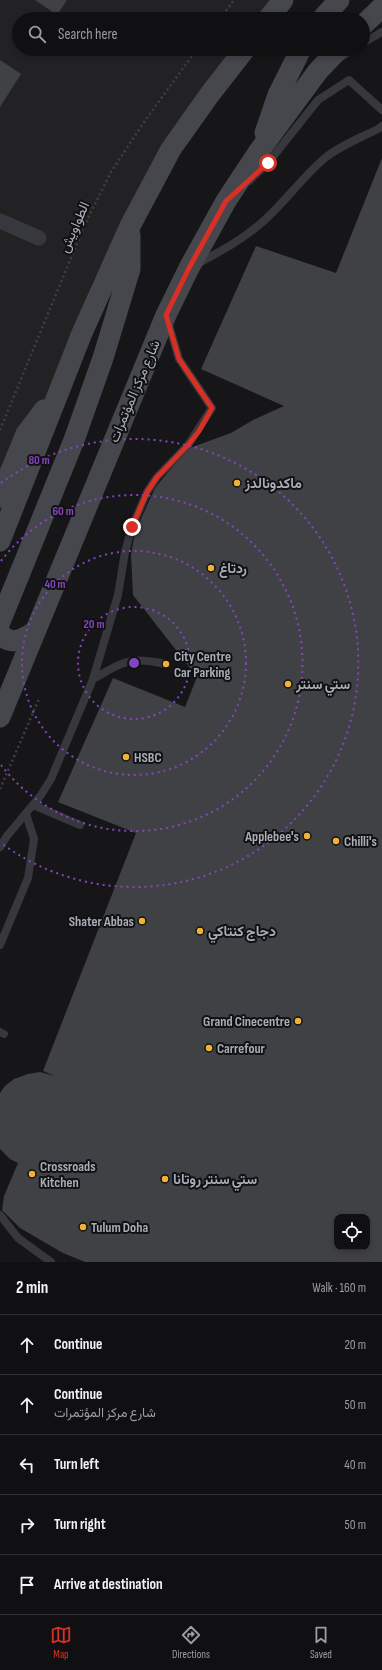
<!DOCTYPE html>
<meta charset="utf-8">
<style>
:root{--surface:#101012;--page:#19191b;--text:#f1f3f6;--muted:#9c9d9f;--line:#303032;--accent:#d93025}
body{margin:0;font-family:"Sofia Sans Condensed",Vazirmatn,sans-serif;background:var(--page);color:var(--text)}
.controls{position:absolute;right:12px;bottom:12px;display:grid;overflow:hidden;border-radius:8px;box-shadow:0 2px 6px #0003}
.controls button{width:36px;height:36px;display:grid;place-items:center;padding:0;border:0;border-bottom:1px solid var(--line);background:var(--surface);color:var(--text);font:20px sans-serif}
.stop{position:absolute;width:12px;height:12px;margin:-9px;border:3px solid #d93025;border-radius:50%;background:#fff}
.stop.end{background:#d93025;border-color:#fff;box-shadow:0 1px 4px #0008}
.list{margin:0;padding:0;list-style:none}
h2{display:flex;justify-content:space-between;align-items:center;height:52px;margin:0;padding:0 16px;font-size:17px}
h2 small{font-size:13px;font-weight:400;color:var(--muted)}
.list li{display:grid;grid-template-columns:26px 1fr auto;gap:12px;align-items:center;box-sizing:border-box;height:60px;padding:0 16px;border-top:1px solid var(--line)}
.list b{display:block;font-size:15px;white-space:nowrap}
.list p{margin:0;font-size:13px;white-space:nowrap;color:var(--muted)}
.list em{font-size:13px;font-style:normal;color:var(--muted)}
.icon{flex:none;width:22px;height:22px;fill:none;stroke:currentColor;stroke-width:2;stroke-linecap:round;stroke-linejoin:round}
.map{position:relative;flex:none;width:382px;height:1262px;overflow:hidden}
.search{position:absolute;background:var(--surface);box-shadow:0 2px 6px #0003;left:12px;right:12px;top:12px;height:44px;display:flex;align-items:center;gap:10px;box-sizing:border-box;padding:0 14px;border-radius:22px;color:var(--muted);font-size:15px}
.sheet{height:352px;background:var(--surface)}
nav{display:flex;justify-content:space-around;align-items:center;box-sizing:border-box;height:56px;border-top:1px solid var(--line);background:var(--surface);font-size:11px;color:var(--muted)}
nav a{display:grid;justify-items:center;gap:2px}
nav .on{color:var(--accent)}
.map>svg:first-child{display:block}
.built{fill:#222225}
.building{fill:#404145;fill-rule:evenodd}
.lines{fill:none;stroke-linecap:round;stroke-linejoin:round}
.path{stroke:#3d3f44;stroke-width:2.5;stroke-dasharray:2 3;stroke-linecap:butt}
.lane{stroke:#37383d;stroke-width:8}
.street{stroke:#37383d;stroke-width:15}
.secondary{stroke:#45474d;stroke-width:21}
.route{stroke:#d93025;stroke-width:5}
.ring{fill:none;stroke:#8446be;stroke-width:2;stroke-dasharray:2 4}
.poi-dot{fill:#f2b134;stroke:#111113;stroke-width:1.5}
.labels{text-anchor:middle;stroke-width:4;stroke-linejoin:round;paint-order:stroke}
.street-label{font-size:14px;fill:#a8adb8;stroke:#111113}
.poi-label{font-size:14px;font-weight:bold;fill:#a8adb8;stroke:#111113;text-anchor:start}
.centre{fill:#8446be;stroke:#111113;stroke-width:2}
.ring-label{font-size:12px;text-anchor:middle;font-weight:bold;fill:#8446be;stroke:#111113;stroke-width:4;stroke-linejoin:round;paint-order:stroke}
</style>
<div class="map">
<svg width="382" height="1262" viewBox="0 0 382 1262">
<rect width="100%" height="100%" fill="#161618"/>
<!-- built -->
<path class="built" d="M0,0H283L266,19H19V49H238L145,179L94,279L0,513Z"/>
<!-- building -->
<path class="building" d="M35,0H67L57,15Z
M0,60L21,74L0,107Z
M382,158V1262H85L63,1253L20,1228L2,1210L4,1196L18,1163L10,1159L0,1149V1093L5,1086L14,1079L28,1074L40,1072L55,1076L43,1071L136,833L58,802L113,678L185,707L197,677L133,595L131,555L135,532L155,488L187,449L231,433L253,420L284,406L201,369L256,246L336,273ZM337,1217H367V1247H337Z"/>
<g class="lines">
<!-- path -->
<path class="path" d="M220,19L234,0
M0,430L85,224L111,172L144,122L197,49
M0,789L39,699"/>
<!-- lane -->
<path class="lane" d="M363,43L382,32
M339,58L354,49
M249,181L268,163L318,100L349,80L382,110
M197,264C219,252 239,242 259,225C283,205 301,178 325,158C341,145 360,138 378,129L382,126
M93,679C125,661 129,656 166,664
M33,805L80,825
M0,847L7,836L41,795L51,779L93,679L118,595L125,552L132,527L147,492L157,477L188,445L212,408L179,359L168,322
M0,945L28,878L34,839L26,814
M0,1032L4,1034
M0,1215L18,1238L51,1262"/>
<!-- street -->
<path class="street" d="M0,221L39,238"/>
<!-- secondary -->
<path class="secondary" d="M268,19L283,0
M322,19L339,0
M363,25L382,7
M265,133L278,95L301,49
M0,497L26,434L44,410
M0,541L82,333L130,226L171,149L210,94L245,49
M0,622L74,440L103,358L130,269V235
M0,633C10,647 23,639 34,632
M0,717L166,315L189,268L226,201L259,151L318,71L339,49"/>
</g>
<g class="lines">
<!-- route -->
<path class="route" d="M132,527L147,492L157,477L188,445L199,431L212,408L179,359L166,315L189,268L226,201L268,163"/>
</g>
<!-- distance rings -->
<g class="ring">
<circle cx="134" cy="663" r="56"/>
<circle cx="134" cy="663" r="112"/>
<path d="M1 561A168 168 0 1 1 1 765"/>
<path d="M1 483A224 224 0 1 1 1 843"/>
</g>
<!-- markers -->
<g class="poi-dot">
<circle cx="237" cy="483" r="4"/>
<circle cx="211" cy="568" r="4"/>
<circle cx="166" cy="664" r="4"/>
<circle cx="288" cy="684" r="4"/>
<circle cx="126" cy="757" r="4"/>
<circle cx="307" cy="836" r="4"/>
<circle cx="336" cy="841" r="4"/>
<circle cx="142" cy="921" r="4"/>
<circle cx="200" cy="931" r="4"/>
<circle cx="298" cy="1021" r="4"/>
<circle cx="209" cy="1048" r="4"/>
<circle cx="32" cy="1174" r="4"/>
<circle cx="165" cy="1179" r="4"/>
<circle cx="83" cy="1227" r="4"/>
</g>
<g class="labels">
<!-- street labels -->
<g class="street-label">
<text transform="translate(74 227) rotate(-66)" y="5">الطواويش</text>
<text transform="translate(134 391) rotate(-67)" y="5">شارع مركز المؤتمرات</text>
</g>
<!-- poi labels -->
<g class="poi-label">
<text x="245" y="488">ماكدونالدز</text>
<text x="219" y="573">ردتاغ</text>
<text x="174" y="661">City Centre<tspan x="174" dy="16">Car Parking</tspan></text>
<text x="296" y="689">ستي سنتر</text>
<text x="134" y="762">HSBC</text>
<text x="299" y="841" text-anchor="end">Applebee's</text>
<text x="344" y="846">Chilli's</text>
<text x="134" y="926" text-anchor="end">Shater Abbas</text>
<text x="208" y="936">دجاج كنتاكي</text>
<text x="290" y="1026" text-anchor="end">Grand Cinecentre</text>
<text x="217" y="1053">Carrefour</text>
<text x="40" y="1171">Crossroads<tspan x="40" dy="16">Kitchen</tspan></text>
<text x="173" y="1184">ستي سنتر روتانا</text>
<text x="91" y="1232">Tulum Doha</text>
</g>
</g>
<circle cx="134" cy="663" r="6" class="centre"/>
<g class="ring-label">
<text x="39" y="464">80 m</text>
<text x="63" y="515">60 m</text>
<text x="55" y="588">40 m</text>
<text x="94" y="628">20 m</text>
</g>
</svg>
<div class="controls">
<button><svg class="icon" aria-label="locate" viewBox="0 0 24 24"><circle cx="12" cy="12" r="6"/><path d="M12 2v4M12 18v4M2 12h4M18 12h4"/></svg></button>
</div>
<div class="stop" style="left:268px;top:163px"></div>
<div class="stop end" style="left:132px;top:527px"></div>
<div class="search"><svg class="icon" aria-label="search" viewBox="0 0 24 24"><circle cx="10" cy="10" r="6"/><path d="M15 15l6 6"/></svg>Search here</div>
</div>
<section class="sheet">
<h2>2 min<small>Walk · 160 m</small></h2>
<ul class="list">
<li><svg class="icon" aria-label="ahead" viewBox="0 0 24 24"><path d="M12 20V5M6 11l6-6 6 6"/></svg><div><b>Continue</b></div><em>20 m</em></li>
<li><svg class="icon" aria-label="ahead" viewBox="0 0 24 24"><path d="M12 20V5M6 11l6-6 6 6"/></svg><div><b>Continue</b><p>شارع مركز المؤتمرات</p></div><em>50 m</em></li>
<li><svg class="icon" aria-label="left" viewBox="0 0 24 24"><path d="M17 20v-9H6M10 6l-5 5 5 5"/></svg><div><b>Turn left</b></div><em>40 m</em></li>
<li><svg class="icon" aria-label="right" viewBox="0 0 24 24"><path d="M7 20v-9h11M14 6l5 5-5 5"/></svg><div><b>Turn right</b></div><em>50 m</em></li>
<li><svg class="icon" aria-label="arrive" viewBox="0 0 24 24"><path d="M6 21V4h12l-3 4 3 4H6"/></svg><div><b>Arrive at destination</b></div></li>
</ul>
</section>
<nav>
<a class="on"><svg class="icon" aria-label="map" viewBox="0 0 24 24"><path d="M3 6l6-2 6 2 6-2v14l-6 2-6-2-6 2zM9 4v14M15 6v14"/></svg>Map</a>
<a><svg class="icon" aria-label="directions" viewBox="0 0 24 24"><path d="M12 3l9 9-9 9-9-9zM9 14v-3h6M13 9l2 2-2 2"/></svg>Directions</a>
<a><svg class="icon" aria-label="saved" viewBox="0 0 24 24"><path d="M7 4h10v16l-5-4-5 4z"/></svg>Saved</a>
</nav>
